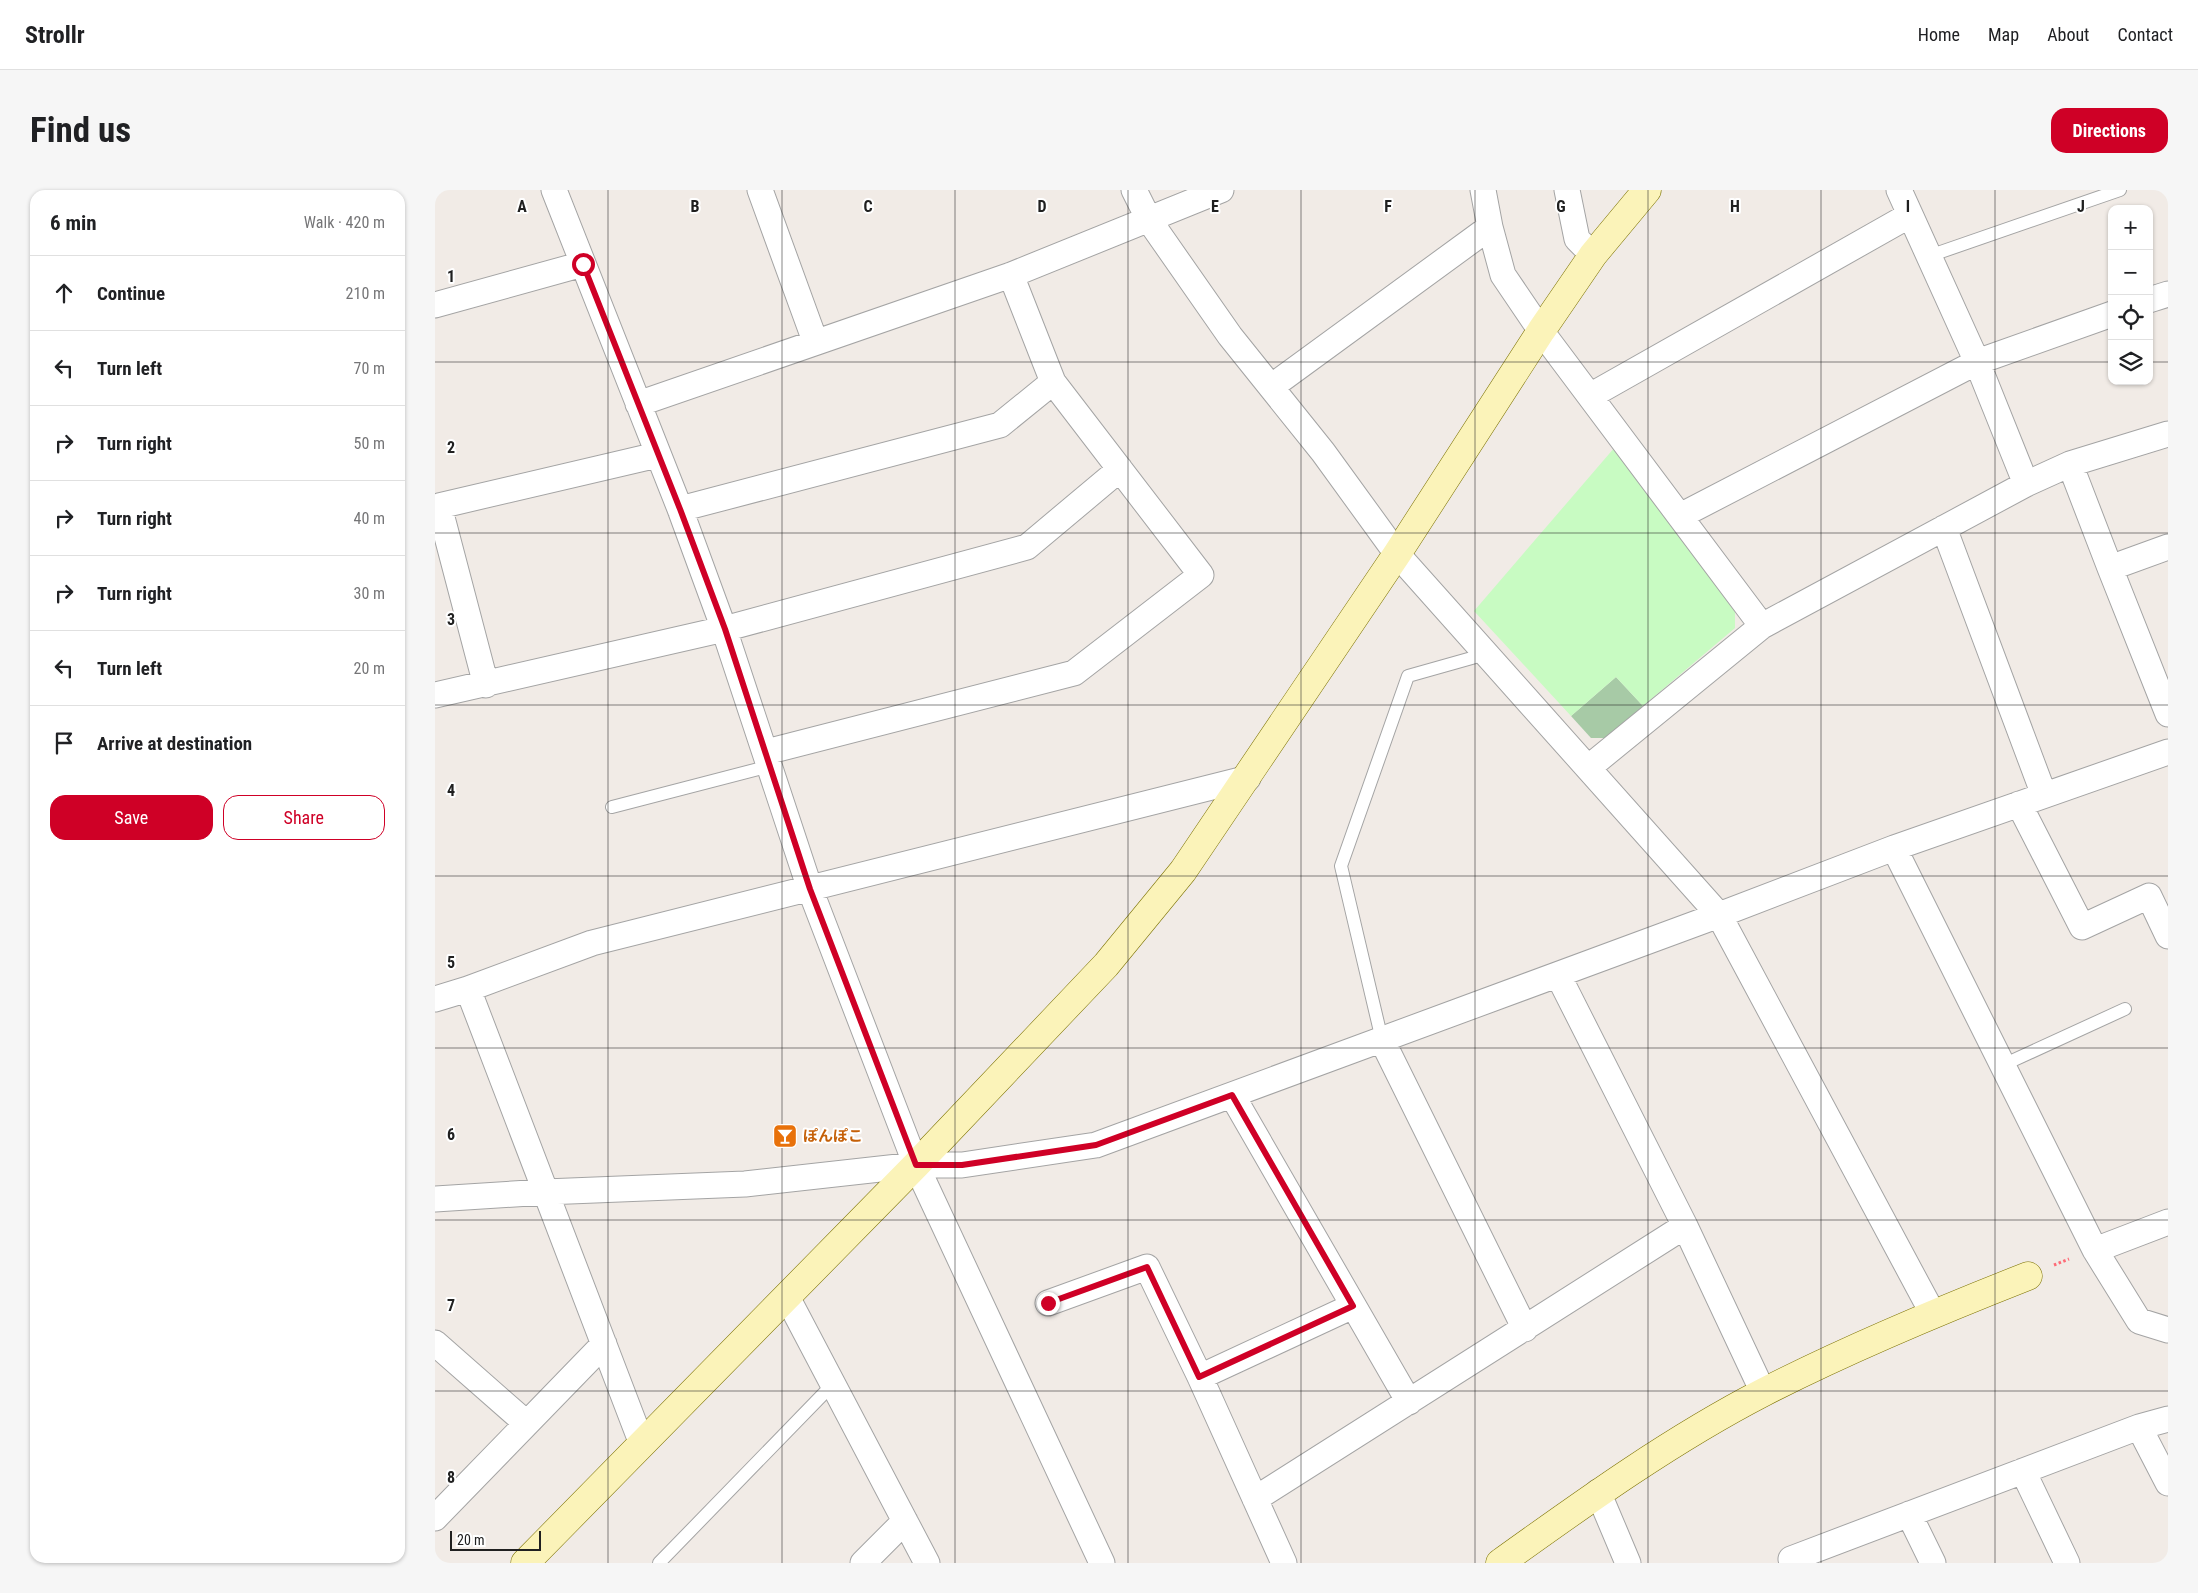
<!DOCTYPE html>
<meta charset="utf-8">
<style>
:root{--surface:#fff;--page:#f6f6f6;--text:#202124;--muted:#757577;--line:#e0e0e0;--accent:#cf0026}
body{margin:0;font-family:"Roboto Condensed","Noto Sans JP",sans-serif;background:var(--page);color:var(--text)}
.controls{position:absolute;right:15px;top:15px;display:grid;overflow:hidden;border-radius:10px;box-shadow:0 1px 4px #0004}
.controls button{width:45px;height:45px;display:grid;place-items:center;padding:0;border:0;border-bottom:1px solid var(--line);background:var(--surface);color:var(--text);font:25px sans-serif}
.scale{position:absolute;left:15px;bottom:12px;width:91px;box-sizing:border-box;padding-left:5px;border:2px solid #202020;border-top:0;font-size:14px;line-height:18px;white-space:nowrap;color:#202020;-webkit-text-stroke:4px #fff;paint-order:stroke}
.stop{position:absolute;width:15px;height:15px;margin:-11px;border:4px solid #cf0026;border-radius:50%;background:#fff}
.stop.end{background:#cf0026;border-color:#fff;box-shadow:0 1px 5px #0008}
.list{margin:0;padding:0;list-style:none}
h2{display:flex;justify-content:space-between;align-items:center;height:65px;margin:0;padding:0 20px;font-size:21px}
h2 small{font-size:16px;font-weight:400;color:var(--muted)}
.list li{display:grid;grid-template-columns:32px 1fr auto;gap:15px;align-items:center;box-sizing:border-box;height:75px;padding:0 20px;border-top:1px solid var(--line)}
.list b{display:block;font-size:19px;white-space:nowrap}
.list em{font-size:16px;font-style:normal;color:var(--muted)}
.actions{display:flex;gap:10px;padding:15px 20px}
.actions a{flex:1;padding:11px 0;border:1px solid var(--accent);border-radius:15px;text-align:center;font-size:18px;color:var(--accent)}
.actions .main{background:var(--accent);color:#fff}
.icon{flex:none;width:28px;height:28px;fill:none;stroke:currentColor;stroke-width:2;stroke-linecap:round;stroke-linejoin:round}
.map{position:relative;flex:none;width:1733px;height:1373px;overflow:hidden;border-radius:15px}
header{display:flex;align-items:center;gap:30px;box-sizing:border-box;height:70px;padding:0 25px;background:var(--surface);border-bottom:1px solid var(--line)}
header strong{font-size:24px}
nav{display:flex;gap:28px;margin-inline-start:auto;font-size:18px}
.intro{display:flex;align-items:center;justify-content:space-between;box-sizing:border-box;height:120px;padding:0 30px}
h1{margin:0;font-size:35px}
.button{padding:12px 22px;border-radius:15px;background:var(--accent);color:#fff;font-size:18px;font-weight:700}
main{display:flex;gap:30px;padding:0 30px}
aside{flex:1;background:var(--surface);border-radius:15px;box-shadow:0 1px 4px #0004}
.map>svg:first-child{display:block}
.cemetery{fill:#a7caa6}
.park{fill:#c8fbc2}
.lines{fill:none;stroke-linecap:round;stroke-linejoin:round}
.lane-casing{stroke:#a4a4a4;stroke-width:14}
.street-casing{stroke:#a4a4a4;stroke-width:27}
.secondary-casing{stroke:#7c7202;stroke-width:29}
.path{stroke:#fe6a76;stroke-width:3;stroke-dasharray:2.5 2.5;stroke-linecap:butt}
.lane{stroke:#fff;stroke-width:12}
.street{stroke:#fff;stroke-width:25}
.secondary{stroke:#fbf3b9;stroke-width:28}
.route{stroke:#cf0026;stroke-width:6}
.grid{fill:none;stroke:#202020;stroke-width:1;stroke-opacity:0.55}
.labels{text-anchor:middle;stroke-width:4;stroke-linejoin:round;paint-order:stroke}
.food-label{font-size:15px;font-weight:bold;fill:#c56008;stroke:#fff;text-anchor:start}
.grid-label{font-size:16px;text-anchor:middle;font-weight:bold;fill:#202020;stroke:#fff;stroke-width:4;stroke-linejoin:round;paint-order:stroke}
</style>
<header>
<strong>Strollr</strong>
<nav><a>Home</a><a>Map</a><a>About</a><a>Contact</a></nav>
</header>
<div class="intro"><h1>Find us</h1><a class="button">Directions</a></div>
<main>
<aside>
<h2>6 min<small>Walk · 420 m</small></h2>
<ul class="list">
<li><svg class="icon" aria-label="ahead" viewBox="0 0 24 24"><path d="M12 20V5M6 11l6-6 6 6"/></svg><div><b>Continue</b></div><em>210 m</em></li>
<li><svg class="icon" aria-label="left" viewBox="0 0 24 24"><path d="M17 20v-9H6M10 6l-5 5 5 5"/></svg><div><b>Turn left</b></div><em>70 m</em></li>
<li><svg class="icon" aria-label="right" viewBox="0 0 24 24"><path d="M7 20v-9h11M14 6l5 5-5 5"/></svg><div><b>Turn right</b></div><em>50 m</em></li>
<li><svg class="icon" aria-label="right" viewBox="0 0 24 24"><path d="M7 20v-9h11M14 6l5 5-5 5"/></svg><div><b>Turn right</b></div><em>40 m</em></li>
<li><svg class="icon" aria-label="right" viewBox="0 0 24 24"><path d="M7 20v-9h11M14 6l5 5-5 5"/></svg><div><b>Turn right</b></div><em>30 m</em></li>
<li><svg class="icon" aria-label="left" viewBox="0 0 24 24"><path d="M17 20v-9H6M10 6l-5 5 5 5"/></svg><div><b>Turn left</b></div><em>20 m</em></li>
<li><svg class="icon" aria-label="arrive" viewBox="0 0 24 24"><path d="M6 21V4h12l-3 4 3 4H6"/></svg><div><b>Arrive at destination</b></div></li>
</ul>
<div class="actions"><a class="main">Save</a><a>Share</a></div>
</aside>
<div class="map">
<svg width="1733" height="1373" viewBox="0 0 1733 1373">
<rect width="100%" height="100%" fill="#f1ebe6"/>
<!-- cemetery -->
<path class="cemetery" d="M1181,487L1208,516L1174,548H1156L1136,526Z"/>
<!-- park -->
<path class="park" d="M1180,257L1300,422V438L1208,516L1181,487L1136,526L1039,421Z"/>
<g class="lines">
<defs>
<path id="lane" d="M1494,66L1685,0
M177,617L335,576
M947,850L906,676L973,486L1051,464
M1568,875L1690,819
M224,1373L398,1194"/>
<path id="street" d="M119,0L245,319L289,439L375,699L481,975L667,1373
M325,0L380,151
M699,0L714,30L795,146L888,262L962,364L1284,725L1498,1124
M1048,0L1055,37
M1132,0L1142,49L1158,65
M1464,0L1542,172L1591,294
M1714,110L1733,104
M0,115L148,74
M836,197L1055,37L1068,85L1106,141L1327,436
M1155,206L1475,25
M203,214L576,85L786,0
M1635,274L1675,378L1733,524
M245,319L565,235L618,192
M1245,326L1542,172L1677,124
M1509,338L1609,605
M1675,378L1733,357
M51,495L4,316L222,265
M0,505L289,439L592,357L685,279
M331,562L639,483L766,385L618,192L576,85
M1153,578L1327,436L1591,294L1635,274L1733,244
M1584,614L1647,737L1714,706L1733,746
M1459,658L1660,1060L1704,1131L1733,1140
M1123,785L1250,1036L1328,1202
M33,799L207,1254
M0,809L33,799L157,753L813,588
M947,850L1090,1139
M797,905L974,1212
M0,1009L110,1002L310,994L481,975H527L661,955L1284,725L1459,658L1733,562
M1660,1060L1733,1032
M352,1107L492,1373
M613,1113L712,1077L765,1187L849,1373
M0,1153L91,1233
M765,1187L918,1116
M1704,1237L1733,1293
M1588,1281L1632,1373
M1163,1302L1193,1373
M820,1309L1250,1036
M1474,1324L1498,1373
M0,1328L169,1154
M428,1373L470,1331
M1358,1373L1356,1369L1704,1237L1733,1229"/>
<path id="secondary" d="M90,1373L481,975L671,775L748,681L962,364L1106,141L1158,65L1212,0
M1065,1373C1150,1312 1236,1250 1329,1202C1415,1158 1504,1121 1593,1086"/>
</defs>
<!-- lane casing -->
<use href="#lane" class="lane-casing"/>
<!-- street casing -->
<use href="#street" class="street-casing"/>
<!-- secondary casing -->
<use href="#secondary" class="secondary-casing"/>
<!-- path -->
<path class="path" d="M1619,1075L1634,1069"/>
<!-- lane -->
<use href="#lane" class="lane"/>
<!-- street -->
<use href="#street" class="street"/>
<!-- secondary -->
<use href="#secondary" class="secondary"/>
</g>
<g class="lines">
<!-- route -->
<path class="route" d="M148,74L245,319L290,439L375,699L481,975H527L661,955L797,905L918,1116L764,1187L712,1077L613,1113"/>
</g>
<!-- grid -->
<path class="grid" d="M173,0V1373M347,0V1373M520,0V1373M693,0V1373M866,0V1373M1040,0V1373M1213,0V1373M1386,0V1373M1560,0V1373M0,172H1677M1714,172H1733M0,343H1733M0,515H1733M0,686H1733M0,858H1733M0,1030H1733M0,1201H1733"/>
<!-- icons -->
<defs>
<symbol id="bar-square" viewBox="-11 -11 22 22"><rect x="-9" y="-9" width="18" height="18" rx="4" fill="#e8710a" stroke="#fff"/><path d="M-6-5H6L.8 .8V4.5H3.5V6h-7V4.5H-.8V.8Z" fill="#fff"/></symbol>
</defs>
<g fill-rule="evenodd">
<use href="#bar-square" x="336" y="932" width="28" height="28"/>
</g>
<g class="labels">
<!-- food labels -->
<g class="food-label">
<text x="368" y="951">ぽんぽこ</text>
</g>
</g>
<g class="grid-label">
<text x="87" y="22">A</text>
<text x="260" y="22">B</text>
<text x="433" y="22">C</text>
<text x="607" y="22">D</text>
<text x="780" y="22">E</text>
<text x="953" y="22">F</text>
<text x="1126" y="22">G</text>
<text x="1300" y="22">H</text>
<text x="1473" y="22">I</text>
<text x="1646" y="22">J</text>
<text x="16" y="92">1</text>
<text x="16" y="263">2</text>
<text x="16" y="435">3</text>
<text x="16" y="606">4</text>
<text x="16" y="778">5</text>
<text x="16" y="950">6</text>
<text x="16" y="1121">7</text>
<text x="16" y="1293">8</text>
</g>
</svg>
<div class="controls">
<button>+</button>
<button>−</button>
<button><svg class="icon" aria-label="locate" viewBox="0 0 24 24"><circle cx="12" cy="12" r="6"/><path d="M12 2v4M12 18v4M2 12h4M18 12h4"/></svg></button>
<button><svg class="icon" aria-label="layers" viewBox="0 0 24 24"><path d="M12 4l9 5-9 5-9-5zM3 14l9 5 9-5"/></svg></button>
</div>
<div class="scale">20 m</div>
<div class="stop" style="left:148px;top:74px"></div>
<div class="stop end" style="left:613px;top:1113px"></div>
</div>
</main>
